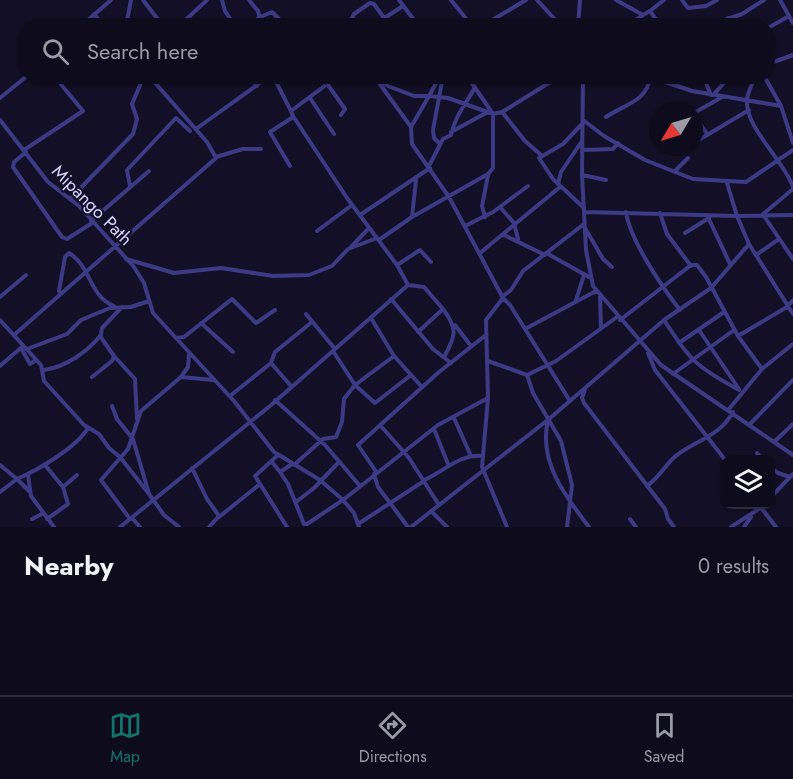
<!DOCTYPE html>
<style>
:root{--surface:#0e0b1c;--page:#1c1929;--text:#f1f3f6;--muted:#9b9ba3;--line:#2e2b3b;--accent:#0f766e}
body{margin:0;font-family:Jost,sans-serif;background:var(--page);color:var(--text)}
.controls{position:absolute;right:18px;bottom:18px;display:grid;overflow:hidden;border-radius:12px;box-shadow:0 2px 4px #0004}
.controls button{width:54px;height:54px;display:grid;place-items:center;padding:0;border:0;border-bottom:2px solid var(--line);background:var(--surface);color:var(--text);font:30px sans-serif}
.compass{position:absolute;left:649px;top:102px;width:54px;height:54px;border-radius:50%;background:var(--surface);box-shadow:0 2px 4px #0004;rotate:232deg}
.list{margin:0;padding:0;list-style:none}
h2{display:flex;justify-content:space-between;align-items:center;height:78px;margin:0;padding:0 24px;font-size:26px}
h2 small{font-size:20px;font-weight:400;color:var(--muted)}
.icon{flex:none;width:33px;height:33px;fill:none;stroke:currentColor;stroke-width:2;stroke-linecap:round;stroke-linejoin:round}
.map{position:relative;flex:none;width:793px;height:527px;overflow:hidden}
.search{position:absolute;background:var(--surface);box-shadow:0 2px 4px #0004;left:18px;right:18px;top:18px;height:66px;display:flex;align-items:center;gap:15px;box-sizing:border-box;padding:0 21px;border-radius:24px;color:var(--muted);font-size:22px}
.sheet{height:168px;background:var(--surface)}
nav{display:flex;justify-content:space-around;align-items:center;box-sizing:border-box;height:84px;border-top:2px solid var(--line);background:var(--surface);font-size:16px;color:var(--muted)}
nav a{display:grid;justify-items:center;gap:3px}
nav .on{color:var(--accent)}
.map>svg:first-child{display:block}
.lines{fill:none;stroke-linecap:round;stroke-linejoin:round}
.minor{stroke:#3d3a85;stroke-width:4}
.labels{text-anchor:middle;stroke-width:4.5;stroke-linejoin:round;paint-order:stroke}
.street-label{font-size:18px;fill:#d9d4ff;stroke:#130f26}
</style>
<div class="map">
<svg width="793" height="527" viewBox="0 0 793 527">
<rect width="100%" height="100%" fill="#130f26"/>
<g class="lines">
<!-- minor -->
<path class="minor" d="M143,0L163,26
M222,0L225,11L231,20H258
M249,0L258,11L262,26
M399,0L414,20L422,26
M451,0L472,26
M537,0L561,26
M616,0L643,15L650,11
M682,0L688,8L706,6L717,0
M780,0L793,23
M94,14L104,26
M258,18L272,12L286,26
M728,18L731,26
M81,26L111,0
M126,26L131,0
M179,26L207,0
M348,26L354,14L370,3L374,4L384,18
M372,26L403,6
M408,26L414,20
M482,26L526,0
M578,26L580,0
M627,26L643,15
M661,26L650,11L664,0
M707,26L742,14L764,0
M768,28L789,16
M768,64L793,55
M250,76L257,86
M374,76L411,127L412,144L449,197L503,298L486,320L488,398L482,467L507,527
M583,76L582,175L586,250L593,286L661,365L793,455
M647,76L692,91L781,106
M703,76L711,95
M755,76C753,84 748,91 747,99C744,127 784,160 793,187
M764,76L781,106L793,143
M277,84L285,76
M383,84L414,96H429L440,76
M328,85L345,109L341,115
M713,95L725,82V76
M0,98L27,76
M310,98L334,134
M502,112L525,141L541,155
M694,113L722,97
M694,114L707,134
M606,117C625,104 646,102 650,78
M0,120L48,182L79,206L134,267L144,283L153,313L234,401L274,452L320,480L343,500L354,513L359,527
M583,120L604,136L645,160L693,179L746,182L793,150
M582,124L563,144L539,158L553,179L584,208
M411,127L429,96L448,98L493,114L502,112L560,76
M196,129L268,77L275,80L291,111
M451,132L486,113
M697,141L749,110
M440,144L434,138L433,130L443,76
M24,150L83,111L54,76
M583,150L613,149L618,143
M26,152L14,162L13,167L62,237L67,239L92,223
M216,157L243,149H261
M290,166L270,132L293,117
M429,166L443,139L451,135C456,113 466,105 475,87
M675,171L688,158
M582,175L606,180
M558,184L561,172L582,141
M130,186L127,170L176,118L190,131
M70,199L133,134L137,119L132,104L144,76
M500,207L514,223L518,239
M585,212L737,216L727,183
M626,212C630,240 662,287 680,310
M660,213L667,234L691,266
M360,215L430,168
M707,215L730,264
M762,215L793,189
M764,216L793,259
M412,217L416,180
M485,217L482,206L488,175
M91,221L149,171
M465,226L493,212L528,186
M585,228L603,259L612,267
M317,231L352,205
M685,233L709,218
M504,235L545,255
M379,240L412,217L488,174L493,168V114L467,76
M749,244L793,314
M351,247L369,228
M480,253L560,187
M548,254L589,277
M756,255L779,239
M126,259L174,273L221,268L273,276L309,275L332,266L348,249L377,238
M397,265L420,250L431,262
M408,285L424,287L443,309
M59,291L65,257L69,253C91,266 89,296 114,306
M503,296L511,290L523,271L584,224
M600,296L601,328
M0,297L26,275
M503,298L510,305L570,401
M391,299L433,349L451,363
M576,300L584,275
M306,314L335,349
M371,318L394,356L422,387
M0,320L41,365L44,381L84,425L99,434L109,448L120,457L149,494
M620,320L691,265H697L706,277L738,336L787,307L793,300
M664,320C691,361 695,366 739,390
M201,323L233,352
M455,325L471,346
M525,329L596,291
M699,330L739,389
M418,332L443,309C458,329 456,336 444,357
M14,335L216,158L207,142L149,76
M738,336L762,369
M176,338L184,337L232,299L256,323L275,310
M679,343L724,312
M21,348L30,364L36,360
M27,349L67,334L81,320L110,308L131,307L149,301
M648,353L655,370L726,461
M114,356L135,379L137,419
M394,356L355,385L375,403L411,375
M488,361L527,375L533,393L561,441L572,485L567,527
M271,363L275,352L312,322
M0,366L23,346
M44,370C66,367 87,352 101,335L102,328L122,307
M673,374L734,330
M527,375L556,361L617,317
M92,377L112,361L114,356L100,336
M181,377L213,380
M585,389L582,398L584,403L665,509L668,519L674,527
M230,396L271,363L291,386
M275,400L325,445L360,486
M112,406L117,419L133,439L149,494L164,515L179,527
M729,409L762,369L793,344
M454,418L471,456
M548,420C538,461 565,496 589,527
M750,424L793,380
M380,425L409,458L439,505
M434,429L448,464
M774,442L793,424
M757,453L763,460
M278,455L255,476L287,527
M272,462L280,472
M292,464L280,472L288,484L304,524H307L343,500L438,425L488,398
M0,465L17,479C38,470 77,447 88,428
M45,465L63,487L68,504L47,519
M294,465L323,439L336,437L342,422L344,399L355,385L333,351
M770,467L778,473L790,477
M192,468L207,499L219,516L209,527
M377,473L358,445L439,372L486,335
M374,474L378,487L408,527
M28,475L31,496L54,527
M424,480C444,472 458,454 483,456
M647,486C661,476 667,462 677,455C697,440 720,436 733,412
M63,487L77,475
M0,492L17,479L29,491
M296,502L314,488L338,463
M770,504V498L793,474
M759,505L776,527
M431,511L447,527
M219,517L260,484
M132,518L140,527
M32,519L42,514
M130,519L101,480L128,449L141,411L181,377L188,367L189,355
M630,519L636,527
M358,524L424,481
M120,527L270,406L408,285L397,265L347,198L293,116L291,111L338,76
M411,527L549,419L664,320L711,288L749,244L737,216L793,215
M731,527L765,505
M744,527L751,517"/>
</g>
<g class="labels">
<!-- street labels -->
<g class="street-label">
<text transform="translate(92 205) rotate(45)" y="6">Mipango Path</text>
</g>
</g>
</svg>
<div class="controls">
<button><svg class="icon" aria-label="layers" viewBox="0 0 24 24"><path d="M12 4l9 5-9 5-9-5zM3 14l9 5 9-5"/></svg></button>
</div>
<svg class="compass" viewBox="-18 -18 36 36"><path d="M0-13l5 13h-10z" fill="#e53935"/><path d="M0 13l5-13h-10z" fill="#9b9ba3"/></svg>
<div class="search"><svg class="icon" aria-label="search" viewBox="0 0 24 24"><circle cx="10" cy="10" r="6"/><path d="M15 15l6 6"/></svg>Search here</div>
</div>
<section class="sheet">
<h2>Nearby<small>0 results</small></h2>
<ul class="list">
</ul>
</section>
<nav>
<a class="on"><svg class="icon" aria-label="map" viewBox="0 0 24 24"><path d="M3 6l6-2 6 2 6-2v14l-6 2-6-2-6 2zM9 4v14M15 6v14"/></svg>Map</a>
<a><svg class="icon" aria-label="directions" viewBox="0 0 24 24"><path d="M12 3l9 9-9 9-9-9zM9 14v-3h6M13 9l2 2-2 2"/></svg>Directions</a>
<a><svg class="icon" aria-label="saved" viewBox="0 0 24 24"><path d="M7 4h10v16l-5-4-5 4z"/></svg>Saved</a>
</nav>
